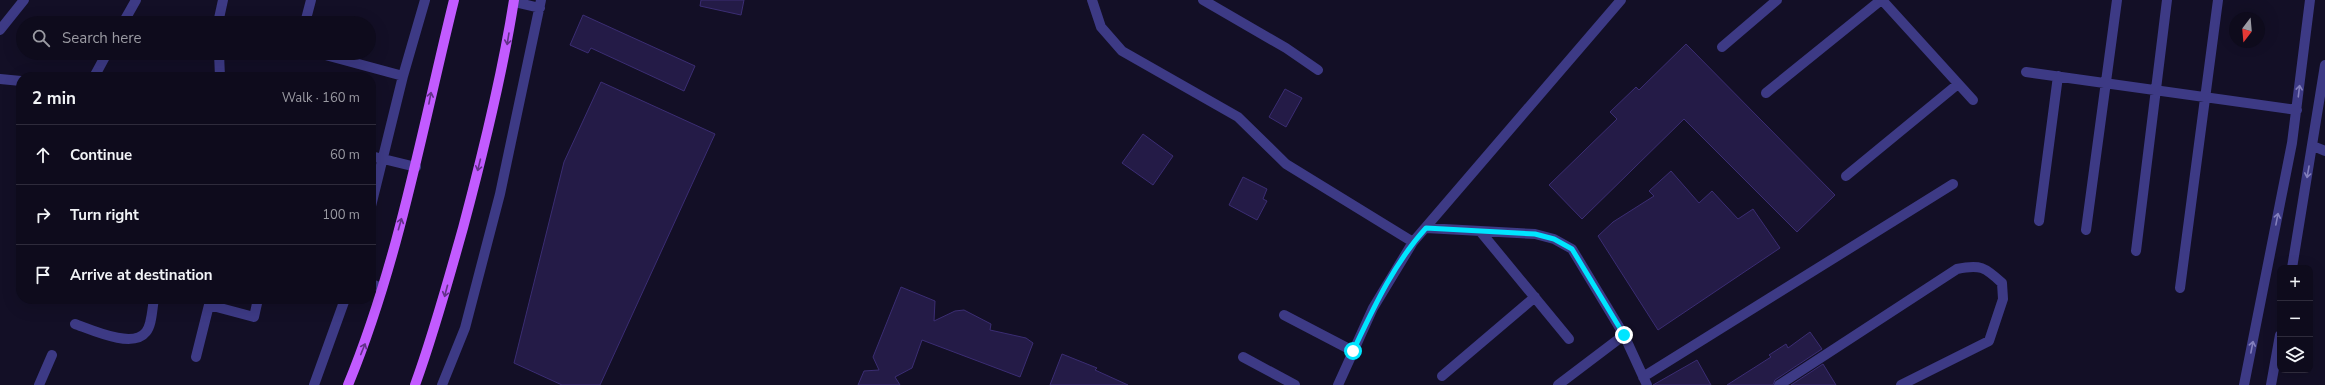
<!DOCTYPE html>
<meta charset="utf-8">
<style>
:root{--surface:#0e0b1c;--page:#1c1929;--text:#f1f3f6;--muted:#9b9ba3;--line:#2e2b3b}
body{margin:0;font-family:"Nunito Sans",sans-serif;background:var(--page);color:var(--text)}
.controls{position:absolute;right:12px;bottom:12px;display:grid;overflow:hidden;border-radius:8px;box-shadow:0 4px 16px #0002}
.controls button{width:36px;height:36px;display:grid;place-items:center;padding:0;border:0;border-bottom:1px solid var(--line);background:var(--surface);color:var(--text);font:20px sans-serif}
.compass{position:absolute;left:2229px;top:12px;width:36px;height:36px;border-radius:50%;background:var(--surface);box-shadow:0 4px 16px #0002;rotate:196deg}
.stop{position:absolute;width:12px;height:12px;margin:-9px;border:3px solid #00e5ff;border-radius:50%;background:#fff}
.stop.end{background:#00e5ff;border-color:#fff;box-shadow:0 1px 4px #0008}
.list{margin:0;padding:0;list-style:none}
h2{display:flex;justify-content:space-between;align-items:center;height:52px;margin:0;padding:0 16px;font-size:17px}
h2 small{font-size:13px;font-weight:400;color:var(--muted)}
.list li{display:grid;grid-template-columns:26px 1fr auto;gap:12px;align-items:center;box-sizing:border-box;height:60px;padding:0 16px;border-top:1px solid var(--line)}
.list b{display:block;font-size:15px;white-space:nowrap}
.list em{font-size:13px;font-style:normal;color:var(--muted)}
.icon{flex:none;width:22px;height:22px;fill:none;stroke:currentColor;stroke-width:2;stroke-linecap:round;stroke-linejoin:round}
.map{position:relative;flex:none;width:2325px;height:385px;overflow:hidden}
.search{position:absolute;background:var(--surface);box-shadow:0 4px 16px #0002;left:16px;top:16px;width:360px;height:44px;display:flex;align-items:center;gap:10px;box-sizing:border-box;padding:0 14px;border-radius:22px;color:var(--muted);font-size:15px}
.panel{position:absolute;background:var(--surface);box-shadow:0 4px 16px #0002;left:16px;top:72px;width:360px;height:232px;border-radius:16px}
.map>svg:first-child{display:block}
.building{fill:#241b47;stroke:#3b2d73}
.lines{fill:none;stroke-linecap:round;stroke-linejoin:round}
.minor{stroke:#3d3a85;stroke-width:10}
.major{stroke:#c25bff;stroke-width:10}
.oneway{stroke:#623188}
.oneway2{stroke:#837fbc}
.route{stroke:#00e5ff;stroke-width:5}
</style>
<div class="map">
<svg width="2325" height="385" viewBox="0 0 2325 385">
<rect width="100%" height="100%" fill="#130f26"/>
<!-- building -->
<path class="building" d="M701,0H744L741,15L700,6Z
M583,15L695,66L684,91L591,48L588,53L570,45Z
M1686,44L1835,195L1797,232L1684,119L1582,219L1549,185L1617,119L1610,112L1636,87L1639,90Z
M601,82L715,134L600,385H562L514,363L564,162Z
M1285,89L1302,98L1286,127L1269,117Z
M1143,134L1173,156L1153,185L1122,163Z
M1671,171L1699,203L1712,191L1738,219L1753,209L1780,248L1658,330L1598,236L1613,222L1654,196L1649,191Z
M1243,177L1267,189L1263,199L1267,201L1257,220L1229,205Z
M901,287L935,301L934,321L955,311L964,310L991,324L990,330L1026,338L1033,343L1020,377L922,340L912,368L895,377L900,385H858L864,371L879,370L873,357Z
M1810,332L1822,349L1775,380L1773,385H1727L1771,357L1769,355L1786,344L1788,348Z
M1062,354L1097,368L1095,370L1128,385H1050Z
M1697,360L1711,385H1653Z
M1823,364L1836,385H1791Z"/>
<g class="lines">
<!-- minor -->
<path class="minor" d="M1092,0L1101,27L1122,51L1238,117L1286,164L1413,242
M1203,0L1286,48L1318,70
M1882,0L1973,100
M514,2L540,8
M123,23L136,0
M218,23L223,0
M305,23L311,0
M0,30L24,0
M1722,47L1777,0
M219,53L220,77
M318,53L403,76
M2026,72L2297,110
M94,77L107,53
M0,79L21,81
M1766,93L1881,0
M2313,146L2325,151
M371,156L416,167
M1846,176L1958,84
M371,206L403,76L425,0
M2039,221L2058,76
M1426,228L1535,234L1554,239L1572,249L1624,335L1647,385
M2086,230L2117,0
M1480,231L1569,339
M2136,251L2167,0
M2292,268L2325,65
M371,284L382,288
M2180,288L2218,0
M1284,315L1353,351
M75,324C92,330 133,349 146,332C152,325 152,309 154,299
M196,357L209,305L254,317L258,299
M1243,357L1295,385
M1442,376L1535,297
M1643,377L1953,184
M39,385L52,355
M314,385L345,299
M442,385L465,328L500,194L541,0
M1338,385L1373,308L1413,242L1621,0
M1558,385L1624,335
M1779,385L1957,269C1980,264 1985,267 2002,283L2003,299L1989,341L1901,385
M2244,385L2292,143L2310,0
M2271,385L2280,335"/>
<!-- major -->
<path class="major" d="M348,385C399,261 422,129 454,0
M415,385C434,333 448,281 463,228C483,153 502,77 514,0"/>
</g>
<!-- one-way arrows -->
<defs><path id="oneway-shaft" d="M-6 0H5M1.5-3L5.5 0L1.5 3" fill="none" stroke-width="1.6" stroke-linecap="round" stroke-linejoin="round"/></defs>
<g class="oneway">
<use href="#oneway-shaft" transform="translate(508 39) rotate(99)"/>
<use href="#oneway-shaft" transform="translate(430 98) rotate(-79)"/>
<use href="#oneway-shaft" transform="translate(479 165) rotate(104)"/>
<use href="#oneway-shaft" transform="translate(400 224) rotate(-74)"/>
<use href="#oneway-shaft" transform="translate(446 291) rotate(105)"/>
<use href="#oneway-shaft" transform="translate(363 349) rotate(-68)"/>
</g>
<g class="oneway2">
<use href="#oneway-shaft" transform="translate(2299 91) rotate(-83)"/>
<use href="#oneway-shaft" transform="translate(2308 172) rotate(100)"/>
<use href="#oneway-shaft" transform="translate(2277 219) rotate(-79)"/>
<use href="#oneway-shaft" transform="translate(2252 347) rotate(-79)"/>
</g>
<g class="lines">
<!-- route -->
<path class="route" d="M1353,351C1373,309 1394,263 1426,228L1535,234L1554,239L1572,249L1624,335"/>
</g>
</svg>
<div class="controls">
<button>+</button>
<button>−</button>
<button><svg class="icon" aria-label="layers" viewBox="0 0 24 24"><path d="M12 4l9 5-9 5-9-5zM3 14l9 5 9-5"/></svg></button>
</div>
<svg class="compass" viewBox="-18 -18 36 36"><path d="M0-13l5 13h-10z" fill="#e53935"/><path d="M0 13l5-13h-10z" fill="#9b9ba3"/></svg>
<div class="stop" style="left:1353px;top:351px"></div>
<div class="stop end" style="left:1624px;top:335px"></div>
<div class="search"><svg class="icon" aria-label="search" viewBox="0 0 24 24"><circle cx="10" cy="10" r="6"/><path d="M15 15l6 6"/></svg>Search here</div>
<section class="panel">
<h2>2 min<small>Walk · 160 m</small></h2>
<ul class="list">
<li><svg class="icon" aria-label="ahead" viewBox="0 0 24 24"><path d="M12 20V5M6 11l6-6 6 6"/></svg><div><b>Continue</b></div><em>60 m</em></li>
<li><svg class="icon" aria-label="right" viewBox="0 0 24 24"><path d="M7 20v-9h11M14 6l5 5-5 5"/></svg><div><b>Turn right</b></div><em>100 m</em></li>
<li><svg class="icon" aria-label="arrive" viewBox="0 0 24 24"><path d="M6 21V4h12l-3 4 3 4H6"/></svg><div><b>Arrive at destination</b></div></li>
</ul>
</section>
</div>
